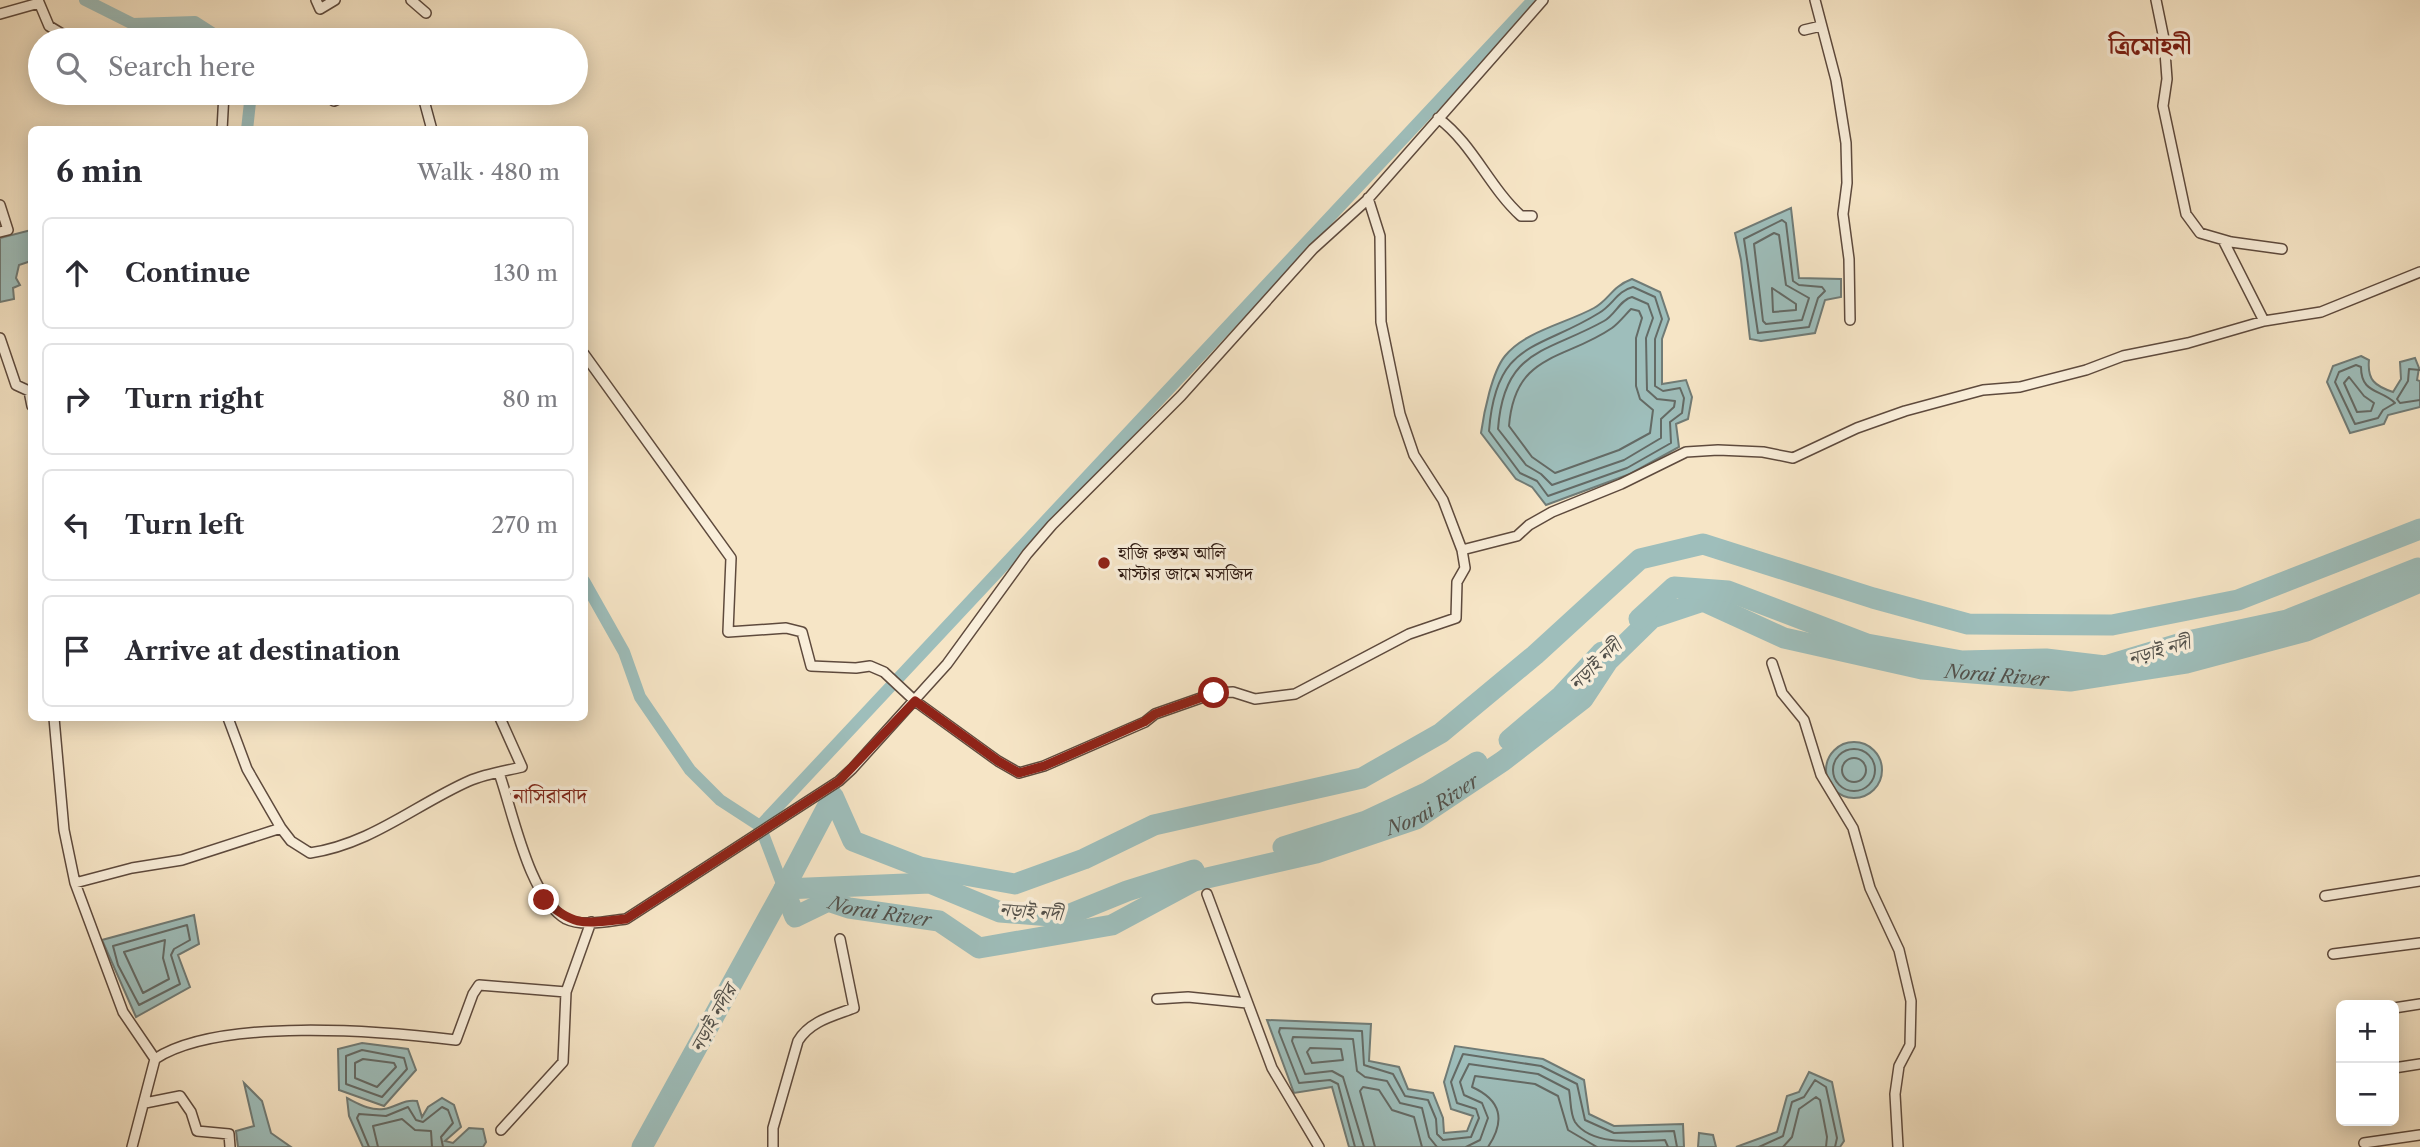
<!DOCTYPE html>
<meta charset="utf-8">
<style>
:root{--surface:#fff;--page:#f2f2f3;--text:#2b2b33;--muted:#7c7c81;--line:#e1e1e2}
body{margin:0;font-family:"Libre Caslon Text","Noto Serif Bengali",serif;background:var(--page);color:var(--text)}
.controls{position:absolute;right:21px;bottom:21px;display:grid;overflow:hidden;border-radius:10px;box-shadow:0 4px 18px #0003}
.controls button{width:63px;height:63px;display:grid;place-items:center;padding:0;border:0;border-bottom:2px solid var(--line);background:var(--surface);color:var(--text);font:35px sans-serif}
.stop{position:absolute;width:21px;height:21px;margin:-16px;border:5px solid #8f2418;border-radius:50%;background:#fff}
.stop.end{background:#8f2418;border-color:#fff;box-shadow:0 2px 7px #0008}
.list{margin:0;padding:0;list-style:none}
h2{display:flex;justify-content:space-between;align-items:center;height:91px;margin:0;padding:0 28px;font-size:30px}
h2 small{font-size:23px;font-weight:400;color:var(--muted)}
.list li{display:grid;grid-template-columns:46px 1fr auto;gap:21px;align-items:center;box-sizing:border-box;height:112px;margin:0 14px 14px;padding:0 14px;border:2px solid var(--line);border-radius:10px}
.list b{display:block;font-size:26px;white-space:nowrap}
.list em{font-size:23px;font-style:normal;color:var(--muted)}
.icon{flex:none;width:38px;height:38px;fill:none;stroke:currentColor;stroke-width:2;stroke-linecap:round;stroke-linejoin:round}
.map{position:relative;flex:none;width:2420px;height:1147px;overflow:hidden}
.search{position:absolute;background:var(--surface);box-shadow:0 4px 18px #0003;left:28px;top:28px;width:560px;height:77px;display:flex;align-items:center;gap:18px;box-sizing:border-box;padding:0 24px;border-radius:38px;color:var(--muted);font-size:26px}
.panel{position:absolute;background:var(--surface);box-shadow:0 4px 18px #0003;left:28px;top:126px;width:560px;height:595px;border-radius:10px}
.map>svg:first-child{display:block}
.water{fill:#9ebebb;stroke:#707b76;stroke-width:2}
.lines{fill:none;stroke-linecap:round;stroke-linejoin:round}
.shore{stroke:#646a65;stroke-width:2}
.canal{stroke:#9ebebb;stroke-width:12}
.river{stroke:#9ebebb;stroke-width:21}
.street-casing{stroke:#5e4a3d;stroke-width:12}
.street{stroke:#f9eeda;stroke-width:9}
.route{stroke:#8f2418;stroke-width:9}
.poi-dot{fill:#8f2418;stroke:#f9eeda;stroke-width:2.5}
.labels{text-anchor:middle;stroke-width:7;stroke-linejoin:round;paint-order:stroke}
.poi-label{font-size:18px;fill:#2b170f;stroke:#f9eeda;text-anchor:start}
.water-label{font-size:19px;font-style:italic;fill:#53514b;stroke:#f9eeda}
.quarter-label{font-size:21px;fill:#7a1f14;stroke:#f9eeda}
.district-label{font-size:24px;font-weight:bold;fill:#7a1f14;stroke:#f9eeda}
</style>
<div class="map">
<svg width="2420" height="1147" viewBox="0 0 2420 1147">
<rect width="100%" height="100%" fill="#f6e5c6"/>
<filter id="stains"><feTurbulence type="fractalNoise" baseFrequency=".00286" numOctaves="4"/><feColorMatrix values="0 0 0 0 .2 0 0 0 0 .09 0 0 0 0 .02 0 0 0 .5 -.17"/></filter>
<radialGradient id="worn" r=".72"><stop offset=".6" stop-color="#630" stop-opacity="0"/><stop offset="1" stop-color="#630" stop-opacity=".3"/></radialGradient>
<!-- water -->
<path class="water" d="M1791,208L1799,278L1841,279V297L1825,300L1815,333L1761,341L1750,339L1741,260L1735,233Z
M31,230V261L19,265L16,278L20,285L13,288L14,299L0,302V238Z
M1632,279L1660,292L1669,319L1662,339V384L1686,380L1692,397L1688,419L1676,424L1679,447L1630,474L1546,505L1532,487L1516,479L1481,433C1484,412 1492,372 1505,356C1525,331 1567,323 1594,308C1610,299 1611,287 1632,279Z
M2361,356L2369,360C2367,380 2375,386 2393,392L2401,379L2400,362L2415,358L2419,368L2417,380L2420,381V407L2388,415L2384,424L2350,433L2327,382L2333,366Z
M1826 770a28 28 0 1 1 56 0a28 28 0 1 1-56 0Z
M194,915L199,944L178,955L190,987L136,1017L102,940Z
M1267,1020L1371,1024L1369,1061L1399,1067L1408,1089L1433,1093L1443,1118L1444,1133L1467,1131L1473,1116L1451,1109L1444,1082L1455,1046L1543,1059L1584,1080L1589,1114L1614,1126L1683,1124L1684,1147H1349L1332,1087L1294,1093Z
M362,1043L408,1049L416,1070L384,1106L339,1090L338,1049Z
M1809,1072L1832,1082L1844,1141L1840,1147H1736L1777,1132L1787,1096L1799,1092Z
M244,1083L262,1101L271,1133L291,1147H238L236,1131L254,1126Z
M347,1098C359,1104 370,1111 384,1109C397,1107 403,1099 417,1101L422,1117L428,1107L442,1098L454,1105L461,1127L445,1141L453,1143L469,1128L483,1129L486,1142L483,1147H363L349,1116Z
M1699,1133L1713,1135L1716,1147H1698Z"/>
<g class="lines">
<!-- shore -->
<path class="shore" d="M1782,220L1786,223L1793,281L1799,285L1822,287L1825,291L1818,298L1809,327L1758,333L1744,239Z
M1774,233L1779,235L1786,285L1809,298L1802,320L1766,324L1763,321L1754,244Z
M1633,287L1655,297L1662,319L1655,339V386L1663,391L1680,388L1684,398L1682,413L1670,422L1671,443L1627,468L1548,496L1537,481L1520,473L1489,431C1496,340 1538,351 1599,313C1613,305 1617,291 1633,287Z
M1772,288L1796,304V310L1773,312Z
M1632,297L1648,304L1653,318L1646,338L1647,390L1657,399L1675,401L1674,407L1661,419V438L1624,460L1552,485L1541,474L1526,465L1498,429C1504,348 1547,353 1604,321C1615,315 1620,300 1632,297Z
M1631,309L1639,311L1642,318L1636,338V386L1640,399L1653,410L1650,433L1619,450L1555,473L1532,457L1509,426C1515,352 1564,361 1612,328C1619,323 1625,315 1631,309Z
M2356,365L2361,367C2361,394 2381,389 2395,403L2383,410L2378,418L2355,424L2335,382L2339,372Z
M2420,370L2409,369L2408,381L2397,399L2400,403L2420,400
M2349,377L2364,396L2374,403L2371,411L2357,412L2344,383Z
M1833 770a21 21 0 1 1 42 0a21 21 0 1 1-42 0Z
M1842 770a12 12 0 1 1 24 0a12 12 0 1 1-24 0Z
M187,925L190,940L174,949L171,955L180,984L139,1005L118,965L113,946Z
M165,940L163,958L169,979L143,993L124,952Z
M1310,1048L1341,1049L1343,1060L1312,1063L1307,1052Z
M362,1050L404,1058L407,1069L382,1097L346,1084V1056Z
M363,1059L394,1063L396,1067L377,1087L355,1078V1063Z
M369,1147L357,1118L359,1114L386,1116L408,1107L416,1120L423,1122L442,1107L448,1110L453,1123L441,1137L443,1147
M378,1147L373,1126L402,1119L415,1130L431,1131L432,1147
M1355,1147L1338,1084L1330,1080L1299,1083L1279,1032L1280,1028L1362,1031L1364,1065L1393,1074L1405,1096L1428,1100L1436,1119L1437,1134L1443,1140L1471,1137L1479,1118L1476,1109L1457,1103L1451,1082L1463,1054L1541,1066L1577,1084L1585,1120L1614,1133L1674,1131L1677,1147
M1364,1147L1343,1077L1332,1071L1305,1074L1292,1041L1293,1037L1353,1039L1357,1071L1365,1077L1387,1081L1400,1103L1422,1108L1429,1137L1437,1147
M1375,1147L1360,1091L1363,1087L1379,1090L1392,1110L1414,1117L1422,1147
M1466,1147L1480,1140L1488,1118L1482,1103L1464,1095L1460,1082L1469,1064L1538,1074L1569,1090C1571,1100 1570,1114 1575,1122C1592,1147 1640,1141 1665,1140L1668,1147
M1488,1147C1506,1120 1501,1100 1472,1087L1475,1076L1535,1084L1558,1096L1568,1130L1597,1147
M1759,1147L1783,1136L1792,1102L1804,1097L1815,1080L1826,1087L1837,1138L1835,1147
M1783,1147L1792,1137L1799,1109L1816,1097L1820,1100L1827,1137L1826,1147"/>
<!-- canal -->
<path class="canal" d="M85,0L133,24L195,22L223,40
M247,130L251,93
M584,581L624,652L640,697L690,770L720,800L760,826L784,889
M760,826L1533,0"/>
<!-- river -->
<g class="river">
<path id="s1" d="M2420,529L2238,600L2112,625L1968,624L1873,598L1703,544L1640,559L1535,655L1441,733L1362,778L1154,825L1084,859L1015,884L920,867L853,841L833,796L784,889L795,917L828,901L849,908L939,921L979,948L1112,925L1194,881L1316,853L1416,819L1503,761L1583,699L1608,661L1652,618L1703,601L1784,638L1922,669L2070,681L2186,663L2306,631L2420,582"/>
<path d="M1639,619L1674,587L1728,591L1867,644L1962,661L2046,659L2105,666L2188,641L2287,620L2418,568"/>
<path d="M1509,740L1561,696L1602,652"/>
<path d="M1283,847L1366,821L1428,792L1477,762"/>
<path d="M642,1147L784,889L930,883L1000,912L1063,917L1127,891L1194,870"/>
</g>
<defs>
<path id="street" d="M38,0L49,26L72,40
M316,0L320,9L335,0
M411,0L426,13
M1815,0L1836,80L1846,143L1847,183L1843,214L1849,259L1850,320
M2156,0L2164,39L2167,79L2163,106L2186,214L2200,233L2231,242L2282,249
M0,14L39,3
M1804,30L1821,26
M422,93L432,130
M334,101L352,93
M1438,118C1473,144 1489,187 1521,216H1532
M222,130L224,93
M1368,198L1380,236L1381,322L1400,414L1414,455L1443,500L1462,550
M0,205L8,230L0,232
M2223,240L2264,321
M0,338L16,385L29,391L32,406
M584,354L731,558L728,632L786,628L802,632L811,666L856,668L870,666L884,672L915,701L998,761L1019,773L1044,766L1145,722L1155,714L1215,693L1233,692L1255,699L1295,694L1409,634L1456,618L1457,582L1465,568L1462,550L1517,536L1529,525L1552,512L1621,484L1686,452L1718,450L1763,452L1793,458L1857,428L1905,411L1983,390L2020,387L2086,370L2123,356L2188,343L2264,321L2321,312L2420,272
M1772,663L1782,693L1804,720L1821,775L1853,828L1870,888L1899,950L1911,1001L1910,1045L1899,1066L1895,1094L1898,1147
M54,718L64,830L75,883L123,1012L155,1059L132,1147
M228,718L247,769L281,828
M499,773C513,812 529,898 566,919C582,927 609,921 626,919L839,781L852,769L947,664L1027,554L1052,525L1181,396L1313,249L1367,200L1543,0
M75,883L132,868L182,860L281,828L291,841L310,853C371,844 415,805 469,781C485,774 505,771 522,767L500,718
M1207,894L1272,1068L1319,1147
M2325,896L2420,881
M2333,954L2420,943
M1157,999L1188,997L1247,1003
M2394,1008L2420,1004
M155,1059C219,1017 381,1031 456,1040L473,994L479,985L566,992L591,922
M2394,1068L2420,1064
M145,1103L180,1096L191,1112L197,1131L229,1134L230,1147
M501,1130L563,1062L566,992
M2364,1143L2420,1135
M773,1147V1128L798,1041C810,1021 833,1016 854,1008L840,939"/>
</defs>
<!-- street casing -->
<use href="#street" class="street-casing"/>
<!-- street -->
<use href="#street" class="street"/>
</g>
<g class="lines">
<!-- route -->
<path class="route" d="M544,900C575,928 586,923 626,919L839,781L915,701L998,761L1019,773L1044,766L1144,722L1155,714L1214,693"/>
</g>
<!-- markers -->
<circle class="poi-dot" cx="1104" cy="563" r="7"/>
<g class="labels">
<!-- poi labels -->
<g class="poi-label">
<text x="1118" y="559">হাজি রুস্তম আলি<tspan x="1118" dy="21">মাস্টার জামে মসজিদ</tspan></text>
</g>
<!-- water labels -->
<g class="water-label">
<text transform="translate(2159 650) rotate(-16)" y="7">নড়াই নদী</text>
<text transform="translate(1595 664) rotate(-44)" y="7">নড়াই নদী</text>
<text dy="7" stroke="none"><textPath href="#s1" startOffset="3211">Norai River</textPath></text>
<text dy="7" stroke="none"><textPath href="#s1" startOffset="2560">Norai River</textPath></text>
<text transform="translate(1031 911) rotate(4)" y="7">নড়াই নদী</text>
<text dy="7" stroke="none"><textPath href="#s1" startOffset="1972">Norai River</textPath></text>
<text transform="translate(713 1018) rotate(-61)" y="7">নড়াই নদীর</text>
</g>
<!-- quarter labels -->
<g class="quarter-label">
<text x="550" y="803">নাসিরাবাদ</text>
</g>
<!-- district labels -->
<g class="district-label">
<text x="2150" y="54">ত্রিমোহনী</text>
</g>
</g>
<rect width="100%" height="100%" filter="url(#stains)"/>
<rect width="100%" height="100%" fill="url(#worn)"/>
</svg>
<div class="controls">
<button>+</button>
<button>−</button>
</div>
<div class="stop" style="left:1214px;top:693px"></div>
<div class="stop end" style="left:544px;top:900px"></div>
<div class="search"><svg class="icon" aria-label="search" viewBox="0 0 24 24"><circle cx="10" cy="10" r="6"/><path d="M15 15l6 6"/></svg>Search here</div>
<section class="panel">
<h2>6 min<small>Walk · 480 m</small></h2>
<ul class="list">
<li><svg class="icon" aria-label="ahead" viewBox="0 0 24 24"><path d="M12 20V5M6 11l6-6 6 6"/></svg><div><b>Continue</b></div><em>130 m</em></li>
<li><svg class="icon" aria-label="right" viewBox="0 0 24 24"><path d="M7 20v-9h11M14 6l5 5-5 5"/></svg><div><b>Turn right</b></div><em>80 m</em></li>
<li><svg class="icon" aria-label="left" viewBox="0 0 24 24"><path d="M17 20v-9H6M10 6l-5 5 5 5"/></svg><div><b>Turn left</b></div><em>270 m</em></li>
<li><svg class="icon" aria-label="arrive" viewBox="0 0 24 24"><path d="M6 21V4h12l-3 4 3 4H6"/></svg><div><b>Arrive at destination</b></div></li>
</ul>
</section>
</div>
